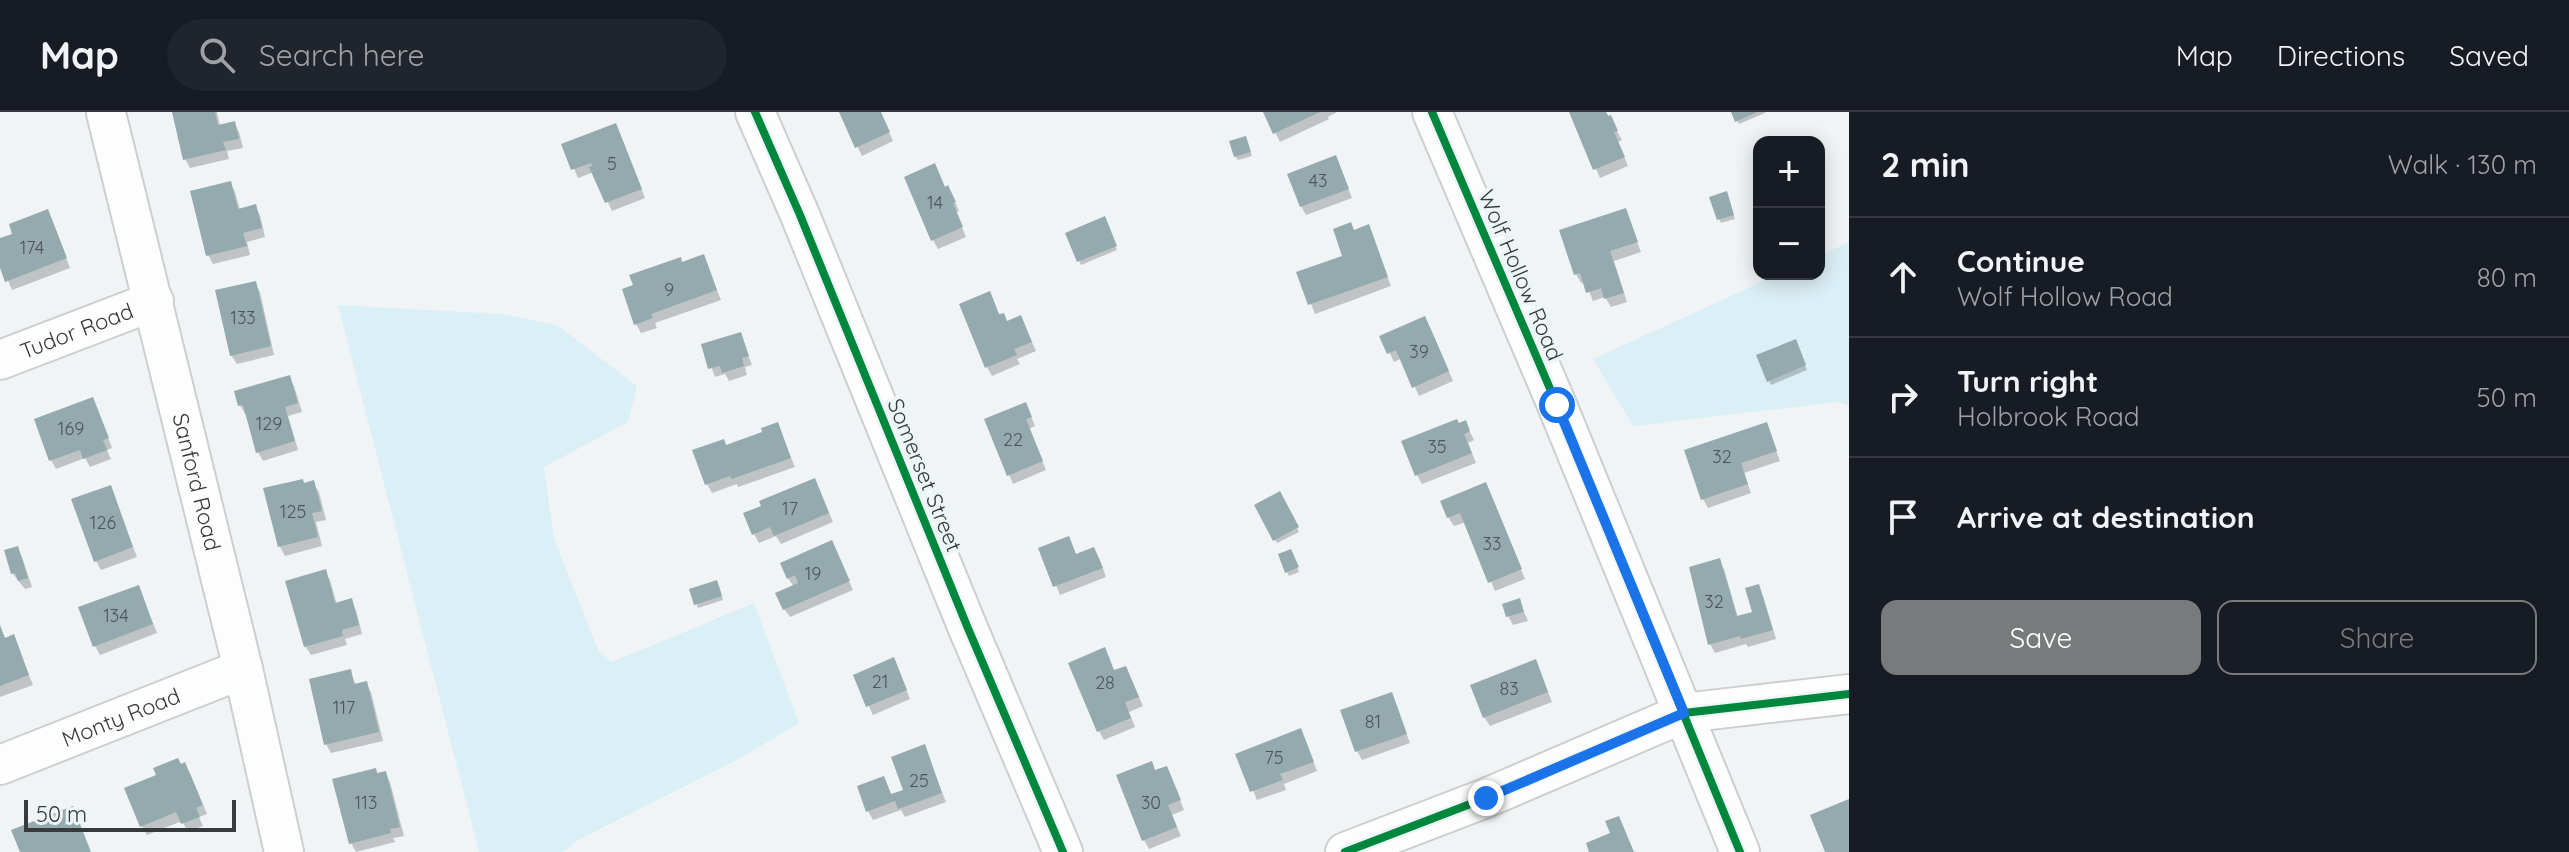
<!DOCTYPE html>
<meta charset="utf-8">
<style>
:root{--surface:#171b24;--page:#20242c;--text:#f1f3f6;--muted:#9ea1a6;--line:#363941;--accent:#787b7c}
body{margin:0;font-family:Quicksand,sans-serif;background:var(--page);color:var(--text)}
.controls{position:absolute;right:24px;top:24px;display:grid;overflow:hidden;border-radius:16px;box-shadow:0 4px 20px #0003}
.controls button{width:72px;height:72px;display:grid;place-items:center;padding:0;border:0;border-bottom:2px solid var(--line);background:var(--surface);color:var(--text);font:40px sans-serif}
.scale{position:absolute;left:24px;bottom:20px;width:212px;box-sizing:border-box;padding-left:8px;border:4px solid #373a3b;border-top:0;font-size:22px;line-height:28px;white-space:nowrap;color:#373a3b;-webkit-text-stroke:6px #eef5f7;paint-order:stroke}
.stop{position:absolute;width:24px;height:24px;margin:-18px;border:6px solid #1a73e8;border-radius:50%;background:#fff}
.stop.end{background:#1a73e8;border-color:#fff;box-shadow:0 2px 8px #0008}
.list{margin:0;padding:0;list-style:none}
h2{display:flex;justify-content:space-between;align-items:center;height:104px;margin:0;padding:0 32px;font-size:34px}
h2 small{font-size:26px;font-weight:400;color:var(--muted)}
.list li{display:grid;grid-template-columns:52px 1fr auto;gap:24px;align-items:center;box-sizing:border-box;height:120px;padding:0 32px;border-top:2px solid var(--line)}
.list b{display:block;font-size:30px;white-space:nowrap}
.list p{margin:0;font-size:26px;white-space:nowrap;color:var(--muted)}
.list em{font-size:26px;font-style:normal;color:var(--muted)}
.actions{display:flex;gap:16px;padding:24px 32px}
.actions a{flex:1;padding:18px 0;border:2px solid var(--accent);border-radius:16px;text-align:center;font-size:28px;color:var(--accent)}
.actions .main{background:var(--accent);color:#fff}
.icon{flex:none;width:44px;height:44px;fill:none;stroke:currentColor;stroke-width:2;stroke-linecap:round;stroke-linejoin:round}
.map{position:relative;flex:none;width:1849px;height:740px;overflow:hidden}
header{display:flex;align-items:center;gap:48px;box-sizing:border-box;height:112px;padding:0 40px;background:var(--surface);border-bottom:2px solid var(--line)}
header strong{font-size:38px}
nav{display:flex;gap:44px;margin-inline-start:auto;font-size:28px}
.search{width:560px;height:72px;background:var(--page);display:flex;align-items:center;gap:20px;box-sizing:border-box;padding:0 28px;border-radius:44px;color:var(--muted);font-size:30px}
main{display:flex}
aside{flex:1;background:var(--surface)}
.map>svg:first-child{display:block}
.green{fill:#dbf0f6}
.shadow{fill:#0003}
.building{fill:#94aaaf}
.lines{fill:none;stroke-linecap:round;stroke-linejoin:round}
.minor-casing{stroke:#cccfd0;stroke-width:42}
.minor{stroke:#fdfdfe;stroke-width:38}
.cycleway-casing{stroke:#eef5f7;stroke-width:13}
.cycleway{stroke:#00873e;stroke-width:8}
.route{stroke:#1a73e8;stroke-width:10}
.labels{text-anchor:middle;stroke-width:8;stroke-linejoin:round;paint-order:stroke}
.number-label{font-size:18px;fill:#4e5658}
.street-label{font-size:22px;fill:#373a3b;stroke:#eef5f7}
</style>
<header>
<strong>Map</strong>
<div class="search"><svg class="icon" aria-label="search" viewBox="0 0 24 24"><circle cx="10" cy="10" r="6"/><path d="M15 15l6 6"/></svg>Search here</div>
<nav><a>Map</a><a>Directions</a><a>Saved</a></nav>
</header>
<main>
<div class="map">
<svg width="1849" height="740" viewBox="0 0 1849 740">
<rect width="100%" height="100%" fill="#f0f4f5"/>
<!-- green -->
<path class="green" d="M1849,130V293L1838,290L1633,314L1593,247L1779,162H1819V144Z
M338,193L503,202L557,213L637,274L628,310L544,355L554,427L598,538L612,550L754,491L799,611L739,647L580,727L563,740H479Z"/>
<!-- shadow -->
<path class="shadow" d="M174,0H217L220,14L234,11L239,20L243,36L227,39L229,47L190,56L185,47Z
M841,0H880L893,29L862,44Z
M1265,0H1337L1328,5L1329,7L1280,30Z
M1606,0L1622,28L1618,30L1628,54L1600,66L1571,1Z
M1733,0H1765V1L1739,12Z
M620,22L645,86L612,99L594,60L578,66L564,33Z
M1247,30L1252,44L1238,48L1235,44Z
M1340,55L1352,86L1306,103L1301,94Z
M230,71L235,80L240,98L255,94L260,103L265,125L247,130L250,143L213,152L208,143Z
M946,77L953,85L959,99L956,101L966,125L938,137L933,128Z
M1728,85L1735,107L1721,111L1719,107Z
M1625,98L1641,140L1614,149L1627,190L1611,195L1605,185L1593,189L1585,170L1581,171L1576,162Z
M52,108L70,156L12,178L0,150V129Z
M1106,111L1117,138L1081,153L1067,122Z
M1368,114L1391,174L1315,202L1299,161L1344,145L1354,119Z
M703,144L721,188L655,211L657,216L641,221L636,212L683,152Z
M255,171L260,180L274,243L237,252L231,243Z
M1000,204L1008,211L1021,206L1036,239L1017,247L1020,252L992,264L987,255Z
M1430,215L1453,269L1419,284L1402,246L1394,250L1382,225Z
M740,222L752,253L745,255L747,263L729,269L725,262L715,265L703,233Z
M1797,233L1807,258L1771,273L1769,269Z
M289,266L294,274L302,300L288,304L298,338L263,349L258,340L247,302H245L240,293Z
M97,296L112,336L107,338L111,347L90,355L85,346L56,357L51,348Z
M1030,302L1035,314L1029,317L1046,358L1013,372L986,308Z
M1465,310L1474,328L1468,331L1476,351L1422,372L1417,363L1459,313Z
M777,312L795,355L738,375L737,372L712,381L707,372L726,335L765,321Z
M1766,312L1780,349L1744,361L1751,381L1708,396L1703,387Z
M313,371L319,380L326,408L316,410L322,434L285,444L280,435L304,373Z
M110,376L137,445L101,458L96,449Z
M819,377L833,410L781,432L776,424L759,431L754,422Z
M1490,381L1525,467L1495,479L1466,410L1454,414L1448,405Z
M1280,382L1299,420L1277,431L1257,393Z
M17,436L22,445L32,475L25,477L13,462L6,439Z
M1041,437L1099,446L1106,465L1060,483Z
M836,440L853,478L790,505L784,497L794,475L788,466Z
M1293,443L1299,460L1289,464L1287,460Z
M1719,449L1724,457L1738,506L1754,502L1758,475L1763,484L1776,527L1748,535L1746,532L1715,541L1710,532Z
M325,460L330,468L337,493L351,489L356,498L362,522L345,527L347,533L311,543L305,534Z
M719,474L723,488L698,496L692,478Z
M138,475L157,521L100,543L95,534Z
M1519,489L1528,509L1513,513L1508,504Z
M0,517L6,528L13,525L33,573L0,585Z
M1126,556L1143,594L1129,600L1135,615L1104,628L1099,619L1115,560Z
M898,557L910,587L873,603L855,564Z
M350,559L356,573L366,571L371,580L383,629L331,641L326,632Z
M1540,559L1552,590L1490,614L1484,605Z
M1391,582L1410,631L1362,648L1357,639Z
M1305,628L1317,659L1284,672L1286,678L1257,688L1238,643Z
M924,635L946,690L905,705L901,698L873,708L868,699L884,666L892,684L905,680Z
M1156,660L1171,665L1184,698L1172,703L1181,724L1149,737L1144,728Z
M190,661L207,702L199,705L203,714L188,720L182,709L147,723L142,714Z
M385,661L390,670L404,724L393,726L395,730L356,740L351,731L378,663Z"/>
<!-- building -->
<path class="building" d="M172,0H215L218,13L235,9L239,27L223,30L226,38L183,48Z
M839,0H881L890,20L855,36Z
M1263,0H1320L1273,22Z
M1569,0H1606L1608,4L1611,3L1618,19L1614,20L1625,45L1593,58Z
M1731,0H1757L1735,10Z
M616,11L642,77L605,91L589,55L592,54L591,51L571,58L561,32Z
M1246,24L1251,40L1234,45L1229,29Z
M1336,43L1349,77L1300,95L1287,62Z
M935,51L945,75L948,73L956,90L953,91L963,115L931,129L904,65Z
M231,69L238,97L256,92L262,116L243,121L247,134L206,144L190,79Z
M1727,79L1734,103L1717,108L1709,85Z
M1626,96L1638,130L1610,139L1624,181L1604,187L1601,176L1586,181L1580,161L1574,163L1559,118Z
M48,97L67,146L5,170L0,156V126L12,122L9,112Z
M1105,104L1117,134L1077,150L1065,121Z
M1351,110L1354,118L1369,112L1388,165L1308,193L1296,160L1342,144L1333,117Z
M704,142L717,178L651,202L653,206L634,213L622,177L633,173L629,163L681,145L682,150Z
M256,169L271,234L230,244L215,178Z
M990,179L999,202L1004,201L1007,209L1021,203L1032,230L1014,237L1017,243L985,256L959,192Z
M1425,204L1449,259L1412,276L1396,238L1387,242L1379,224Z
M741,220L749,244L742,246L744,254L722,261L720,254L708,257L701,232Z
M1796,227L1806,253L1767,270L1756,243Z
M290,263L298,291L285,295L295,329L256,341L243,293L238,294L234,279Z
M93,285L109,326L103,328L107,338L83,347L80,338L49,349L34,307Z
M1026,290L1032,305L1026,307L1043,349L1007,364L984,307Z
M1457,307L1459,311L1466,308L1470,319L1464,322L1472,341L1415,364L1401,329Z
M778,310L791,346L732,367L730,364L705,373L692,338L724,327L726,333L762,320L761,316Z
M1767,310L1777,339L1741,351L1748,372L1701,388L1684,338Z
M815,366L829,401L774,424L770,415L752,423L743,401L761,394L759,389Z
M303,367L304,371L314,368L322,399L312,401L318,425L278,435L263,376Z
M1486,370L1522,457L1488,471L1460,401L1447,406L1440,389Z
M111,373L133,435L94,450L71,387Z
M1280,379L1299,415L1273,429L1254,393Z
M1069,424L1076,442L1094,435L1103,456L1053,475L1038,436Z
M832,428L850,469L783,498L775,481L798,471L795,463L787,467L780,451Z
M18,434L28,466L18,469L15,461L11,462L4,438Z
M1291,437L1299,455L1285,461L1278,442Z
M1720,446L1737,504L1752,500L1745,476L1759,472L1773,518L1741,527L1740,524L1708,533L1689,455Z
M326,457L335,491L352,486L359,513L342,518L343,524L304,535L285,469Z
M717,468L722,484L694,493L689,477Z
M139,473L153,512L93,535L78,495Z
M1520,486L1524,500L1506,505L1502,492Z
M0,513L5,526L14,522L29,563L0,574Z
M1105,535L1114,558L1126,554L1139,585L1125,590L1131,606L1097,620L1068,551Z
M894,545L907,578L866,595L853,563Z
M1536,547L1548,580L1483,606L1470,573Z
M351,557L354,572L367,569L379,620L324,633L309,567Z
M1392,580L1407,622L1355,640L1340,598Z
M1301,616L1314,650L1280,662L1283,668L1250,680L1235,642Z
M925,632L942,681L898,697L895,689L866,700L857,674L884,664L891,682L903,678L891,645Z
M178,646L181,652L185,650L203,693L196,696L200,705L181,712L176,700L140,715L124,676L156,663L153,656Z
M1152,649L1155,658L1167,654L1181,688L1168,693L1177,715L1142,729L1116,663Z
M376,656L377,661L386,659L400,715L390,717L391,721L349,732L332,667Z
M1849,687V740H1825L1810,703Z
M73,694L91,740H20L11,718Z
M1619,704L1634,740H1589L1586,731L1610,721L1605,709Z"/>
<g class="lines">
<defs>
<g id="minor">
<path d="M755,0L800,103L967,514L1063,740"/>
<path d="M1432,0L1557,293L1740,740"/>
<path id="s1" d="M106,1L243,557L284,740"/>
<path id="s2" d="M0,248L154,189"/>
<path id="s3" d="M0,653L243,557"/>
<path d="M1345,740L1486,686L1684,601L1849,582"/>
</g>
</defs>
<!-- minor casing -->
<use href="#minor" class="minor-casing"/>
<!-- minor -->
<use href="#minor" class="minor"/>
<defs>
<path id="cycleway" d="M755,0L800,103L967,514L1063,740
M1432,0L1557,293L1740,740
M1345,740L1486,686L1684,601L1849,582"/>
</defs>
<!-- cycleway casing -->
<use href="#cycleway" class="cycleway-casing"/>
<!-- cycleway -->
<use href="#cycleway" class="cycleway"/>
</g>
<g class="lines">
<!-- route -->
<path class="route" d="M1486,686L1684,601L1557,293"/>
</g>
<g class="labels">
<!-- number labels -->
<g class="number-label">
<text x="612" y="58">5</text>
<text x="1318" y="75">43</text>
<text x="935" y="97">14</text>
<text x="32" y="142">174</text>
<text x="669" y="184">9</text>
<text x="243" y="212">133</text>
<text x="1419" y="246">39</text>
<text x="269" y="318">129</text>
<text x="71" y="323">169</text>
<text x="1013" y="334">22</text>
<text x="1437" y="341">35</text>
<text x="1722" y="351">32</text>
<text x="790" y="403">17</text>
<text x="293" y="406">125</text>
<text x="103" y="417">126</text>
<text x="1492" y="438">33</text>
<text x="813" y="468">19</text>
<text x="1714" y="496">32</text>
<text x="116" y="510">134</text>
<text x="880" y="576">21</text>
<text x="1105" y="577">28</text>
<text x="1509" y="583">83</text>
<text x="344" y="602">117</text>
<text x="1373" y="616">81</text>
<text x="1274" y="652">75</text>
<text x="919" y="675">25</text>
<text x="366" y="697">113</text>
<text x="1151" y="697">30</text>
</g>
<!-- street labels -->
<g class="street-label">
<text transform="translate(1521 163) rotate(67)" y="8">Wolf Hollow Road</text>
<text dy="8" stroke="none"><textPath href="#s2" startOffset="82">Tudor Road</textPath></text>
<text transform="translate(925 363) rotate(68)" y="8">Somerset Street</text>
<text dy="8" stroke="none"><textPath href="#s1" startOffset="380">Sanford Road</textPath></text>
<text dy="8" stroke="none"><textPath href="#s3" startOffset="130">Monty Road</textPath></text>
</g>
</g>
</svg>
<div class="controls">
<button>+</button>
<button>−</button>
</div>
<div class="scale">50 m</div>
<div class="stop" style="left:1557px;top:293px"></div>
<div class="stop end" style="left:1486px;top:686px"></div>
</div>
<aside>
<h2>2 min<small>Walk · 130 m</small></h2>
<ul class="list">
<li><svg class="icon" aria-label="ahead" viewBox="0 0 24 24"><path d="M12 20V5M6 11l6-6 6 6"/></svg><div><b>Continue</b><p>Wolf Hollow Road</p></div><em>80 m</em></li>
<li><svg class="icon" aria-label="right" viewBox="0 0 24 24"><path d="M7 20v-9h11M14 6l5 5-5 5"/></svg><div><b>Turn right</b><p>Holbrook Road</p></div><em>50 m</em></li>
<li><svg class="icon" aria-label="arrive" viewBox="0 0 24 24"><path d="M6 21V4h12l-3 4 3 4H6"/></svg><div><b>Arrive at destination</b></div></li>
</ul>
<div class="actions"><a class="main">Save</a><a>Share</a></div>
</aside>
</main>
